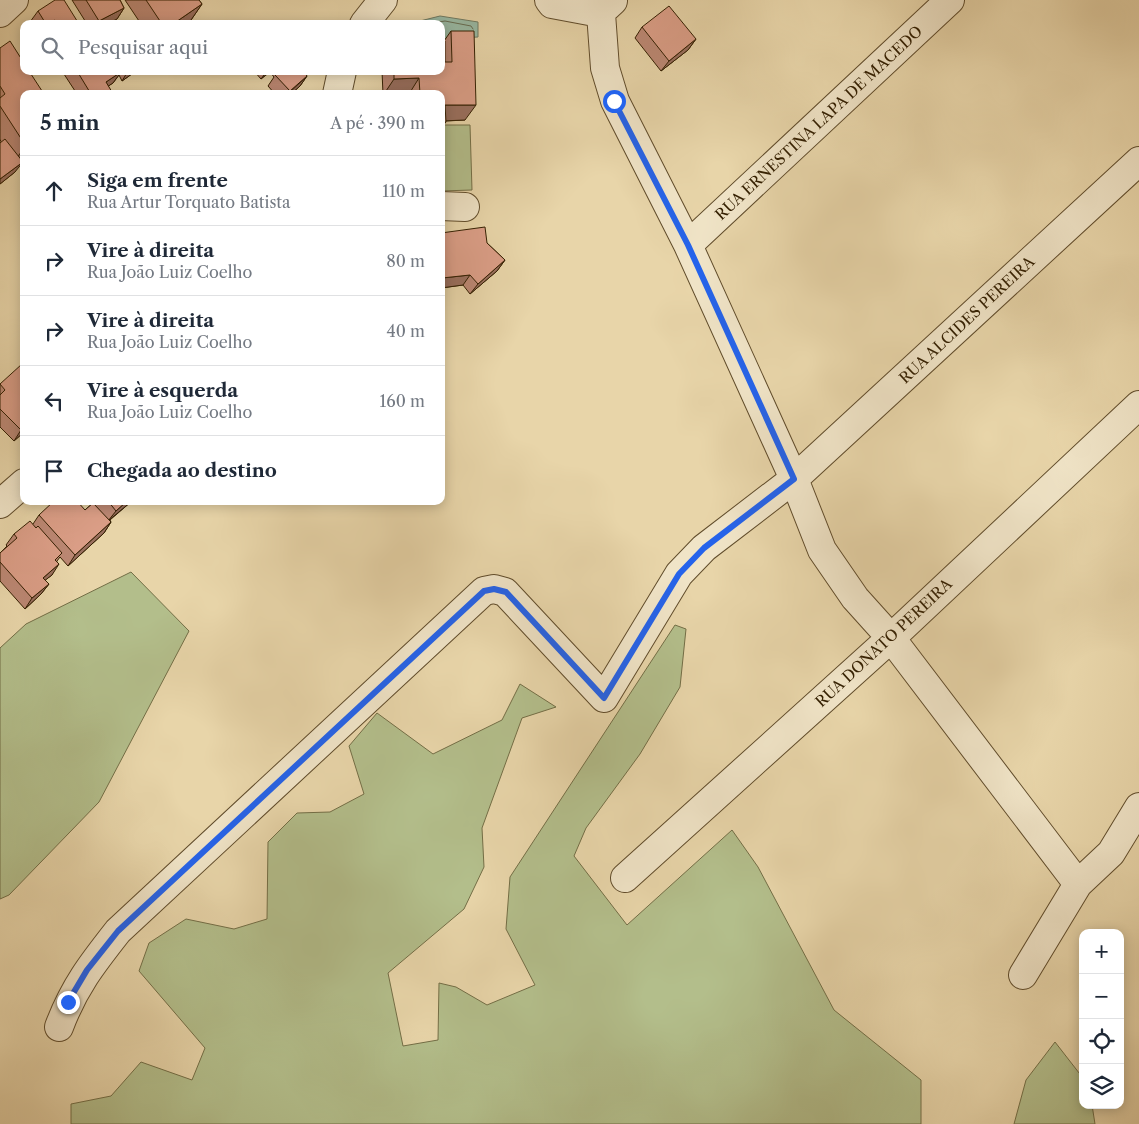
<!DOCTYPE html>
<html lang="pt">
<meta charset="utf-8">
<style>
:root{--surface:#fff;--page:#f6f6f7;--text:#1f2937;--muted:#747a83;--line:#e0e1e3}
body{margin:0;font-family:"Libre Caslon Text",serif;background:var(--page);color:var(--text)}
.controls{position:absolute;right:15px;bottom:15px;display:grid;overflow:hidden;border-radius:10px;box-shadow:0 2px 12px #0003}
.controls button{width:45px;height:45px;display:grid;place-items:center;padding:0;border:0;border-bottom:1px solid var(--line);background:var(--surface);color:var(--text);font:25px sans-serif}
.stop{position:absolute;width:15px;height:15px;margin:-11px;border:4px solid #2563eb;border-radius:50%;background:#fff}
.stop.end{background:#2563eb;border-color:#fff;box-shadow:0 1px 5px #0008}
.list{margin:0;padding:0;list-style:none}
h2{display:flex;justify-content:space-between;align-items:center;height:65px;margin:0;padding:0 20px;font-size:21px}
h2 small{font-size:16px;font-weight:400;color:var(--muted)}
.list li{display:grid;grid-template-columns:32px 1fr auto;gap:15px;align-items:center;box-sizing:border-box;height:70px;padding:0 20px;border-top:1px solid var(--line)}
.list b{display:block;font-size:19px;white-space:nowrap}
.list p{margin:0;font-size:16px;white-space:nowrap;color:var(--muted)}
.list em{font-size:16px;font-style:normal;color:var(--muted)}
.icon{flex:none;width:28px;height:28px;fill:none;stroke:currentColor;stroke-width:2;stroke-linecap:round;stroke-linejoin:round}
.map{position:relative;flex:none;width:1139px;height:1124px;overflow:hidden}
.search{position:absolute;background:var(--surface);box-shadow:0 2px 12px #0003;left:20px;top:20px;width:425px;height:55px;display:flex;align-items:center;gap:12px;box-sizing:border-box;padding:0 18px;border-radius:10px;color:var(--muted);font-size:19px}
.panel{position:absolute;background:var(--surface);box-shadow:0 2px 12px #0003;left:20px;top:90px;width:425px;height:415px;border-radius:10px}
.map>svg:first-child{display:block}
.green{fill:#b3be8b;stroke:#736e46}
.water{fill:#98b9a4;stroke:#707b63}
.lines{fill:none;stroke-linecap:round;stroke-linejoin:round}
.shore{stroke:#666c52;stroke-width:1}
.minor-casing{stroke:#604c2b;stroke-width:30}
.minor{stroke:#f0e4c7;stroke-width:28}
.wall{fill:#bc8874;stroke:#331f01}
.shaded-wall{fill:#996f5e;stroke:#331f01}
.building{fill:#db9e87;stroke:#331f01}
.route{stroke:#2563eb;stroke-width:6}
.labels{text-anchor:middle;stroke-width:4.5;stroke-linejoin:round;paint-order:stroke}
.street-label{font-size:15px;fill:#331f01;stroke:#f0e4c7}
</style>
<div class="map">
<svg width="1139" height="1124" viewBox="0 0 1139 1124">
<rect width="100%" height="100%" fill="#e8d5a9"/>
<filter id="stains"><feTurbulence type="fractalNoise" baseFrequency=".004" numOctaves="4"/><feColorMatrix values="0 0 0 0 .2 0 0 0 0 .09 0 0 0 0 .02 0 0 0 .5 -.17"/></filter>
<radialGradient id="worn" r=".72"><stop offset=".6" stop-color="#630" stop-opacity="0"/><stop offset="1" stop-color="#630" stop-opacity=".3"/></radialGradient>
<!-- green -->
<path class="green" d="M441,125H470L472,190L441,191Z
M131,572L189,631L99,802L9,895L0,899V648L26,624Z
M675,625L686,629L680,687L640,754L586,828L574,856L627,925L732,830L758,867L834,1010L921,1080V1124H71V1104L111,1096L141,1062L192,1080L205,1048L139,971L149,943L186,919L234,929L267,919L268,842L297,813L330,812L364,794L349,746L377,713L433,754L502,720L520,684L556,707L522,718L482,828L484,867L464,909L388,973L403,1046L438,1040L439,983L456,987L487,1005L535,985L506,929L510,877Z
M1055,1042L1083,1078V1105H1092L1095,1124H1014L1026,1080Z"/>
<!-- water -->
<path class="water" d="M440,16L478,22V37L441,39V24H408Z"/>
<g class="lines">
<!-- shore -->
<path class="shore" d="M426,24L445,21L471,26L473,29"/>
<defs>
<path id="minor" d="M549,0L552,4L600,13L613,1
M600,0L605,68L615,101L688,245L794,479L822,550L855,598L891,638L1078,884
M0,13L14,0
M364,24L383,0
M337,94L342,71
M441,206L465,207
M688,245L950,0
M0,504L24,483
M625,878L891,638L1139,405
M1023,975L1078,884L1111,853L1139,807
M59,1027C74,987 92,964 118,931L484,591L494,589L505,592L604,698L679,574L704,548L794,479L1139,161"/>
</defs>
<!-- minor casing -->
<use href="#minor" class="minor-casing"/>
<!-- minor -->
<use href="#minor" class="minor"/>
</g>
<!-- wall -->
<path class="wall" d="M72,0H120L124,8L117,19L107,24H87Z
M125,0H199L202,4L191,20L186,24H141Z
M38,11L79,24H32L30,22Z
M642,27L696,39L688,50L661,71L635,38Z
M451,31L465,120L446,121L441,94H383L382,71H441L444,41Z
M0,48L24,94V155L20,158L15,172L0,184V143L1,142L0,139Z
M62,71H136L122,81L119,75L113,83L108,86L111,94H77Z
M254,71H305L304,72L307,76L300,86L291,94H275L268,86L274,77L270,72L261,79Z
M441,233L487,243L505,260L497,271L470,294L463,285L441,288Z
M24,365V432L14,441L0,427V385Z
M91,501H132L110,520L111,522L104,533L68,566L60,557L57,561L52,575L45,580L49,584L41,594L25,609L0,581V553L7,546L6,545L14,534L33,524L39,515L85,510L93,503Z"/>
<!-- shaded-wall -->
<path class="shaded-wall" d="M202,4L191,20L186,24H173Z
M124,8L117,19L107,24H97L99,21Z
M696,39L688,50L661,71L669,61Z
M128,71H136L122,81Z
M267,71H270L261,79Z
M121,72L113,83L98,93L106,82Z
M307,76L300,86L291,94H288Z
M419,78L409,94H384L394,79Z
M445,105H476L465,120L441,121Z
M441,122H446L441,128Z
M24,148V155L14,162Z
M23,162L15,172L0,184V179Z
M505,260L497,271L470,294L478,284Z
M470,275L463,285L441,288L442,278Z
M24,428V432L14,441L21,430Z
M127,501H132L108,521L116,511Z
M111,522L104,533L68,566L75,555Z
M59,564L52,575L35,588L43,578Z
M49,584L41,594L25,609L32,598Z"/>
<!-- building -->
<path class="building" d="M55,0H64L79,24H57L55,20L48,24H46L38,11Z
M86,0H120L124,8L99,21Z
M146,0H199L202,4L173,24H162Z
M669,6L696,39L669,61L642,27Z
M451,31H474L476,105H445L446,122H441V94H420L419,78L394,79V71H441V41H445V62H452Z
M10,41L24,63V71H29L44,94H24V143L0,106V98L5,94L0,86V48Z
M77,71H120L121,72L106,82L112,92L109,94H91Z
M279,71H303L307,76L290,91L275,75Z
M5,139L23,162L0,179V143Z
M485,227L487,243L505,260L478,284L470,275L442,278L441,233Z
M22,364L24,365V428L21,430L0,409V395L5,390L0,384Z
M54,501H77L85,510L93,503L111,522L75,555L39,515Z
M108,501H127L116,511Z
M30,521L36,528L38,526L62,553L55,560L59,564L43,578L49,584L32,598L0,562V553L17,538L14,534Z"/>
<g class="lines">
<!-- route -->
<path class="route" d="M68,1002L87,970L118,931L484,591L494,589L506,592L604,698L679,574L704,548L794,479L688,245L614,101"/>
</g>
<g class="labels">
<!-- street labels -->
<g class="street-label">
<text transform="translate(819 123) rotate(-43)" y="5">RUA ERNESTINA LAPA DE MACEDO</text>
<text transform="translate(967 320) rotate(-43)" y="5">RUA ALCIDES PEREIRA</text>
<text transform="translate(884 643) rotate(-43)" y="5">RUA DONATO PEREIRA</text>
</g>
</g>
<rect width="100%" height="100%" filter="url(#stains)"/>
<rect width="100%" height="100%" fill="url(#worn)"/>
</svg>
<div class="controls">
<button>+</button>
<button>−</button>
<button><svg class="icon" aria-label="locate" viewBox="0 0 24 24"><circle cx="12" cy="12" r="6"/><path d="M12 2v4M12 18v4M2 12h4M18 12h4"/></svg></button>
<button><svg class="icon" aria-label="layers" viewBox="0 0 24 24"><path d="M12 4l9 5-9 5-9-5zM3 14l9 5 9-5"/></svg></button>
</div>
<div class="stop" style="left:614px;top:101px"></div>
<div class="stop end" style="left:68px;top:1002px"></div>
<div class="search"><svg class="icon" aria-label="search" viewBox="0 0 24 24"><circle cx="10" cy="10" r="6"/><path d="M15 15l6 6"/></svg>Pesquisar aqui</div>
<section class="panel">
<h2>5 min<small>A pé · 390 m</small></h2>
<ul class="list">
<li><svg class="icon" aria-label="ahead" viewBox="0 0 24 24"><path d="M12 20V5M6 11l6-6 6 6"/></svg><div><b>Siga em frente</b><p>Rua Artur Torquato Batista</p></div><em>110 m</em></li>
<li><svg class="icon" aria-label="right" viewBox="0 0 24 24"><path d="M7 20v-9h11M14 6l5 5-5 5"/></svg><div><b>Vire à direita</b><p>Rua João Luiz Coelho</p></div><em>80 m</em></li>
<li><svg class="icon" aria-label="right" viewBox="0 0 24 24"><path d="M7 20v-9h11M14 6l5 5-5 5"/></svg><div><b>Vire à direita</b><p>Rua João Luiz Coelho</p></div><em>40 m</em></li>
<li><svg class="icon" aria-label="left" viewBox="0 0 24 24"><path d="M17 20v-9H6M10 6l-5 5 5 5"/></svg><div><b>Vire à esquerda</b><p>Rua João Luiz Coelho</p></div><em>160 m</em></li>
<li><svg class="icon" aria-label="arrive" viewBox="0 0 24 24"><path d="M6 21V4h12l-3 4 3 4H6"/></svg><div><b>Chegada ao destino</b></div></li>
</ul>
</section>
</div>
